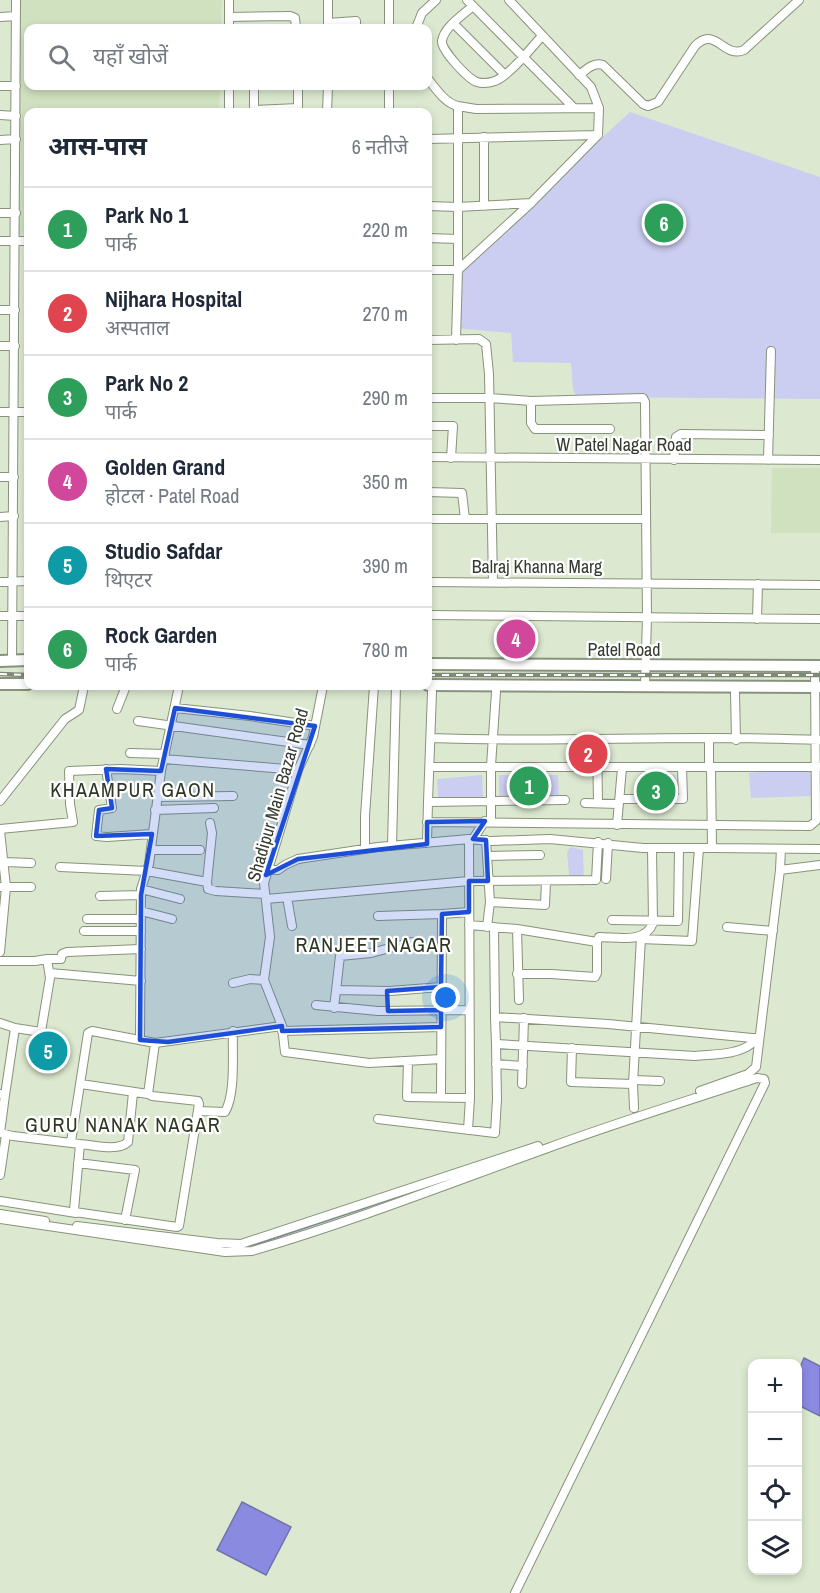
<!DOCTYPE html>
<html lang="hi">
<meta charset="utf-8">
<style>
:root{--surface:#fff;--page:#f2f2f3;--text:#1f2937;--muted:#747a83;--line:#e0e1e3;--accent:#1a73e8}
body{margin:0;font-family:"Archivo Narrow","Noto Sans Devanagari",sans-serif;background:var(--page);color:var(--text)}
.controls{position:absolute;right:18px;bottom:18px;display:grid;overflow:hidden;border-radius:12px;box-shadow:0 3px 9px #0003}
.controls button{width:54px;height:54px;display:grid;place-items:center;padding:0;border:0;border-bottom:2px solid var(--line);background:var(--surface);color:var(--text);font:30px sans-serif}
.you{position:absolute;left:446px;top:998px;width:21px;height:21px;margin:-15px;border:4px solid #fff;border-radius:50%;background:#1a73e8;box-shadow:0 0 0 9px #1a73e833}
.badge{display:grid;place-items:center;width:39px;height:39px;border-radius:50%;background:var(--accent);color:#fff;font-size:20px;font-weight:700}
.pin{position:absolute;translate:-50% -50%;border:3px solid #fff;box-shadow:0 2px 6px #0006}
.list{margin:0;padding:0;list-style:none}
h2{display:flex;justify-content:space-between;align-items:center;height:78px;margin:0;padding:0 24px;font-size:26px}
h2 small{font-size:20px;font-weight:400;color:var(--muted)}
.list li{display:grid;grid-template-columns:39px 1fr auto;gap:18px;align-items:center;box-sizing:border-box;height:84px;padding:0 24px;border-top:2px solid var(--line)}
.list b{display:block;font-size:22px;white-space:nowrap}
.list p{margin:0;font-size:20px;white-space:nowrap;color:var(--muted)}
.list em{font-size:20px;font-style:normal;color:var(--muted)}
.icon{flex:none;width:33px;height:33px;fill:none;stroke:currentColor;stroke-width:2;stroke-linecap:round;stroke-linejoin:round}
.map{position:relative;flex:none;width:820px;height:1593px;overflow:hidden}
.search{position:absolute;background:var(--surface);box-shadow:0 3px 9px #0003;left:24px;top:24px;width:408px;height:66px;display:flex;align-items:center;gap:15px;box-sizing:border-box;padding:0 21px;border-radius:12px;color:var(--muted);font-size:22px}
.panel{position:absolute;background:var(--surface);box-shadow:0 3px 9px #0003;left:24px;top:108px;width:408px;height:582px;border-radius:12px}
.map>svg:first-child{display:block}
.built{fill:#d0e1c0}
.green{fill:#cccef1}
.water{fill:#8a8ae1;stroke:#7072ac;stroke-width:1.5}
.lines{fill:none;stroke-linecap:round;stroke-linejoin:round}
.stream{stroke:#7072ac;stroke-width:2}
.street-casing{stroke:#87937b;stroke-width:10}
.secondary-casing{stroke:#87937b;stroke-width:14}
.street{stroke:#fff;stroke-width:8}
.secondary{stroke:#fff;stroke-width:10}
.rail-casing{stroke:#808978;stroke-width:4.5}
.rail{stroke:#fff;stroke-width:2;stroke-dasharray:7;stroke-linecap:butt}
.marked{fill:#1d4ed8;fill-opacity:0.2;stroke:#1d4ed8;stroke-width:4.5;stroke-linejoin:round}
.labels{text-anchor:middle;stroke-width:4.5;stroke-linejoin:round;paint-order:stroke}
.street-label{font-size:18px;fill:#353b30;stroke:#fff}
.neighbourhood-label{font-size:20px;letter-spacing:1.5px;fill:#2d3723;stroke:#fff}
</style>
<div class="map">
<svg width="820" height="1593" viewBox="0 0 820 1593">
<rect width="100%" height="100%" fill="#dce9d0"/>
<!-- built -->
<path class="built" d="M18,0H222L221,28H28V86H220L219,112H28V235H15Z
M772,468H820V533H771Z"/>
<!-- green -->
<path class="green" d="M630,112L820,177V399L577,397L573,390L571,363L513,362L511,333L454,328L458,270Z
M813,769L812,796L751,798L749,773Z
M640,773L676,775L674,799L637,797L636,785Z
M482,775L483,798L438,800L437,779Z
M499,775H558L559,797L499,798Z
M570,847L583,850L584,886L570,884L567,853Z"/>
<!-- water -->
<path class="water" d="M804,1358L820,1366V1416L798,1405V1372Z
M242,1502L291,1527L266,1575L217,1550Z"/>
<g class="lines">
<!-- stream -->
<path class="stream" d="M241,1247L256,1244L424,1188"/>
<defs>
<path id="street" d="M389,0V28
M467,0L574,108
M473,6C463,15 444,27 442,41C441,50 468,79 477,82C483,84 489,83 495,81C511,74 530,49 542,36
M0,17L16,16
M229,17L290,16L295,18L296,28
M328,23L356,21V28
M454,24L505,75
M229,28V0
M328,28V0
M416,28L422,13L436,0
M579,75C586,70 593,62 603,65L643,104L648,106L658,102L695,46C716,25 723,59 744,50L799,0
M428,79C436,89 445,103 458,106
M0,86H16
M229,86V112
M254,86V112
M298,86V111
M389,86V112
M254,110L298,108
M327,112L328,86
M0,115L16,116
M428,139L598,135L599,108L591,87L509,0
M0,140L16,139
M428,206L458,207L531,203
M484,206V137
M0,213H16
M428,238L458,239
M0,241H28
M428,270H458V106L476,109L599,108
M0,310H15
M428,340L479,339L486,344L489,374L493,582
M456,340L458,270L531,203L598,135
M0,346H15
M428,398H490L531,401L643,398L645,402L647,617L645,686
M531,401V423L535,429H610
M0,412H28
M428,426H453L451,458
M428,457L820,460
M674,460L676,437L681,434L769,435
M768,460L771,351
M0,477H14
M428,492L462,493L465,519
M0,517L14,516
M428,519H646
M0,582L28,581
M428,582L820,585
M428,615L820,619
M0,616H28
M757,619L758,584
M12,660L16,0
M323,686L313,737L298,770L264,883L270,937L264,980L282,1026L285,1052L369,1063L441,1059
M432,692L428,802L565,800
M735,693L736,740
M175,708L250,716L315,726
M117,709L126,686
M138,721L310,745
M431,738C560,743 689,734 819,740
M597,739L598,803
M130,753L165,754
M164,759L298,770
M430,767H819
M709,768V739
M711,768L712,848L820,849
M106,769L112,808L99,810L96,836L107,837L152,834
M157,797L233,796
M620,799H683L682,768
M534,800L535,767
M0,801L65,719L79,710L84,686
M585,803L618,804
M155,810L214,808
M427,822L810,826L816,821L815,667
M491,822V766L496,692
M210,823L212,833L207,882L208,889L216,891L265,894
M617,825L622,768
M0,829L73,822L70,804L69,771L121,769L161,771
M0,831L6,887L0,952
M473,839L485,821
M486,840L490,902L487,927
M427,843L428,802
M392,846L396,686
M365,849V816L374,686
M151,850H200
M487,856L540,855
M4,862L31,863
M60,867L147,871L207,882
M268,869L278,870L285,865L298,859L378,847L469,839
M780,870L781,849
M606,879L608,843
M0,887H31
M141,889L180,899
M100,896L141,895
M287,897L292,926
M266,899L469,881L596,880L598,842
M490,902L545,905L546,881
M141,911L172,919
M378,916L442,914
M87,919H141
M612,920L678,921L679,848
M469,925L517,929L597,942L599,937C618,937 645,944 653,923L652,848
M494,927L495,1017L608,1024L752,1038
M727,927L773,931
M517,929L519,1000
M84,931H141
M640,939L692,941L699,848
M48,959H61L62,954L67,952L141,949
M0,961H35L47,959L50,978L41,1032L15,1028L0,1023
M50,973L141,981
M517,974H551L595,977L597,973V942
M233,983L250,979L264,980
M336,990L390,991L441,987
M316,1005L378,1011L469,1010
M334,1008L340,956L371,953L412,942
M495,1017L496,1044L695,1056C712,1054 738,1055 751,1044L752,1038H756
M282,1031L441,1027
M140,1040L141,889L149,864L161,771L179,686
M572,1048L571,1082L633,1084L641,937
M408,1061L407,1097L470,1098
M496,1064L523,1066
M633,1080L660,1081
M81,1084L148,1094
M522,1084L524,1018
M633,1084L634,1108
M700,1091L748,1074L756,1067L780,870L820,865
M0,1094L5,1095L0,1133L13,1136L80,1144L74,1210L75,1212L177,1227L179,1226L199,1104L198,1101L152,1096L148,1094L155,1043L282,1026
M5,1095L15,1028
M441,1097L442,914L469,912
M198,1111L225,1112C236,1093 232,1054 233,1031
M378,1119L495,1133L497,1099L496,1044
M468,1130L470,1098L469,839L491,841L550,839L643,848H712
M71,1142L88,1033L92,1031L155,1043
M80,1144C93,1145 117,1152 128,1142L133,1093
M78,1163L135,1170L125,1220
M0,1175L6,1135
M0,1201L76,1213
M0,1214L45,1221
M0,1219L225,1252L252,1251C351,1222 448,1184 545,1149C615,1123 687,1101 757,1078L764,1079L765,1083L515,1593
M77,1226L217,1243L241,1244L538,1146"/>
<path id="secondary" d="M0,661L28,660
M428,664L820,666
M0,684H28
M428,685L820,687"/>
</defs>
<!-- street casing -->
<use href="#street" class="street-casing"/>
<!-- secondary casing -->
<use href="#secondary" class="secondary-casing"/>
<!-- street -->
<use href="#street" class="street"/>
<!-- secondary -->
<use href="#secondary" class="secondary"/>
<defs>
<path id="rail" d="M0,674L28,675
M428,675H820"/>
</defs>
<!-- rail casing -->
<use href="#rail" class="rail-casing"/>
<!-- rail -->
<use href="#rail" class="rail"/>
</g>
<!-- marked area -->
<path class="marked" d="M175,708L315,726L266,875L298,859L427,844V822L485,821L473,839L486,840L488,881H469V912L442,914L441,987L387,991L388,1011L441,1010V1027L282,1031V1026L168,1042L140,1040L141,895L152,834L96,836L99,810L112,808L106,769L161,771Z"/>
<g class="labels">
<!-- street labels -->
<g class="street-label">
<text x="624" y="451">W Patel Nagar Road</text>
<text x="537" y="573">Balraj Khanna Marg</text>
<text x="624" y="656">Patel Road</text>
<text transform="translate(278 795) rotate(-74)" y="6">Shadipur Main Bazar Road</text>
</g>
<!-- neighbourhood labels -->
<g class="neighbourhood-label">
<text x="133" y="797">KHAAMPUR GAON</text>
<text x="374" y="952">RANJEET NAGAR</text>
<text x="123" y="1132">GURU NANAK NAGAR</text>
</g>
</g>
</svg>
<div class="controls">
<button>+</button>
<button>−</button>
<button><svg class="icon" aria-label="locate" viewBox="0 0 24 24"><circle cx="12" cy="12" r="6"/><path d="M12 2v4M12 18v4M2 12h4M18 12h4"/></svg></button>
<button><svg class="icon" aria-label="layers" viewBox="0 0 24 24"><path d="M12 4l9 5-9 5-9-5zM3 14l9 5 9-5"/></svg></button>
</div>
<div class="you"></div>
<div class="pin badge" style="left:529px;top:786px;background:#2e9e5b">1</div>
<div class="pin badge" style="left:588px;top:754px;background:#e0444e">2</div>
<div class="pin badge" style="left:656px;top:791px;background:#2e9e5b">3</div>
<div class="pin badge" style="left:516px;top:639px;background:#d1479c">4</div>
<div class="pin badge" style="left:48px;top:1051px;background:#0f9aa8">5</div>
<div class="pin badge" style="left:664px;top:223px;background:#2e9e5b">6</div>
<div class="search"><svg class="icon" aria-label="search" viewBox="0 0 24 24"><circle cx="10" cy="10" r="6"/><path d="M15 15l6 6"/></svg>यहाँ खोजें</div>
<section class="panel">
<h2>आस-पास<small>6 नतीजे</small></h2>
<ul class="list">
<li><span class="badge" style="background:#2e9e5b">1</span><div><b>Park No 1</b><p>पार्क</p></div><em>220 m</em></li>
<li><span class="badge" style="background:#e0444e">2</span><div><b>Nijhara Hospital</b><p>अस्पताल</p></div><em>270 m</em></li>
<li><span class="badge" style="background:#2e9e5b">3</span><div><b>Park No 2</b><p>पार्क</p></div><em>290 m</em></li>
<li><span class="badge" style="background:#d1479c">4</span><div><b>Golden Grand</b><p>होटल · Patel Road</p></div><em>350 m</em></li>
<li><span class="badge" style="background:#0f9aa8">5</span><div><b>Studio Safdar</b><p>थिएटर</p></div><em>390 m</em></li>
<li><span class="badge" style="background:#2e9e5b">6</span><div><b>Rock Garden</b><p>पार्क</p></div><em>780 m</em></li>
</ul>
</section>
</div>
